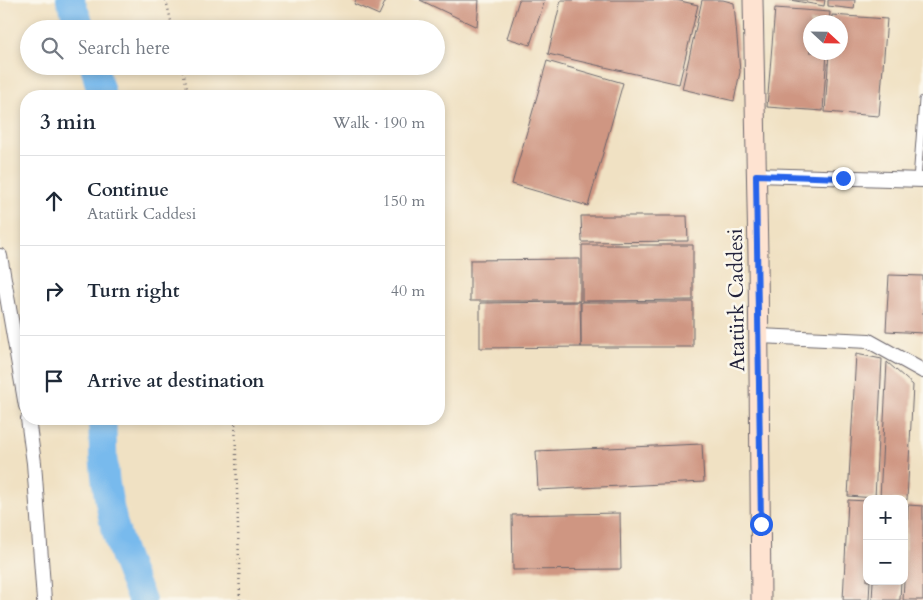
<!DOCTYPE html>
<meta charset="utf-8">
<style>
:root{--surface:#fff;--page:#f6f6f7;--text:#1f2937;--muted:#747a83;--line:#e0e1e3}
body{margin:0;font-family:Cardo,serif;background:var(--page);color:var(--text)}
.controls{position:absolute;right:15px;bottom:15px;display:grid;overflow:hidden;border-radius:10px;box-shadow:0 2px 8px #0003}
.controls button{width:45px;height:45px;display:grid;place-items:center;padding:0;border:0;border-bottom:1px solid var(--line);background:var(--surface);color:var(--text);font:25px sans-serif}
.compass{position:absolute;left:803px;top:15px;width:45px;height:45px;border-radius:50%;background:var(--surface);box-shadow:0 2px 8px #0003;rotate:112deg}
.stop{position:absolute;width:15px;height:15px;margin:-11px;border:4px solid #2563eb;border-radius:50%;background:#fff}
.stop.end{background:#2563eb;border-color:#fff;box-shadow:0 1px 5px #0008}
.list{margin:0;padding:0;list-style:none}
h2{display:flex;justify-content:space-between;align-items:center;height:65px;margin:0;padding:0 20px;font-size:21px}
h2 small{font-size:16px;font-weight:400;color:var(--muted)}
.list li{display:grid;grid-template-columns:32px 1fr auto;gap:15px;align-items:center;box-sizing:border-box;height:90px;padding:0 20px;border-top:1px solid var(--line)}
.list b{display:block;font-size:19px;white-space:nowrap}
.list p{margin:0;font-size:16px;white-space:nowrap;color:var(--muted)}
.list em{font-size:16px;font-style:normal;color:var(--muted)}
.icon{flex:none;width:28px;height:28px;fill:none;stroke:currentColor;stroke-width:2;stroke-linecap:round;stroke-linejoin:round}
.map{position:relative;flex:none;width:923px;height:600px;overflow:hidden}
.search{position:absolute;background:var(--surface);box-shadow:0 2px 8px #0003;left:20px;top:20px;width:425px;height:55px;display:flex;align-items:center;gap:12px;box-sizing:border-box;padding:0 18px;border-radius:28px;color:var(--muted);font-size:19px}
.panel{position:absolute;background:var(--surface);box-shadow:0 2px 8px #0003;left:20px;top:90px;width:425px;height:335px;border-radius:20px}
.map>svg:first-child{display:block}
.lines{fill:none;stroke-linecap:round;stroke-linejoin:round}
.river{stroke:#78baed;stroke-width:28}
.building{fill:#cf9682}
.lane-casing{stroke:#6a656b;stroke-width:9}
.street-casing{stroke:#6a656b;stroke-width:16}
.secondary-casing{stroke:#6a656b;stroke-width:21}
.path{stroke:#6a656b;stroke-width:2.5;stroke-dasharray:1 4;stroke-linecap:butt}
.lane{stroke:#fff;stroke-width:7}
.street{stroke:#fff;stroke-width:14}
.secondary{stroke:#fee3d1;stroke-width:19}
.route{stroke:#2563eb;stroke-width:6}
.labels{text-anchor:middle;stroke-width:5;stroke-linejoin:round;paint-order:stroke}
.street-label{font-size:21px;fill:#22223b;stroke:#fbf7ec}
</style>
<div class="map">
<svg width="923" height="600" viewBox="0 0 923 600">
<rect width="100%" height="100%" fill="#fbf7ec"/>
<filter id="ink" filterUnits="userSpaceOnUse"><feTurbulence type="fractalNoise" baseFrequency=".02" numOctaves="2"/><feDisplacementMap in="SourceGraphic" scale="10" xChannelSelector="R" yChannelSelector="G"/><feConvolveMatrix kernelMatrix="1 2 1 2 8 2 1 2 1" color-interpolation-filters="sRGB"/></filter>
<filter id="wash" filterUnits="userSpaceOnUse"><feTurbulence type="fractalNoise" baseFrequency=".0096" numOctaves="4" result="noise"/><feDisplacementMap in="SourceGraphic" scale="20" xChannelSelector="R" yChannelSelector="G"/><feGaussianBlur stdDeviation="1.12" result="paint"/><feColorMatrix in="noise" values="0 0 0 0 0 0 0 0 0 0 0 0 0 0 0 0 0 1.4 0 .05"/><feComposite in="paint" operator="in"/></filter>
<g filter="url(#wash)">
<rect width="100%" height="100%" fill="#f0e1c3"/>
<g class="lines">
<!-- river -->
<path class="river" d="M70,0L82,29
M94,66L102,96
M103,419C100,482 115,544 142,600"/>
</g>
<g id="blocks">
<!-- building -->
<path class="building" d="M356,0H386L379,15L354,4Z
M420,0H479L477,27Z
M519,0H545L530,45L507,38Z
M561,0H676L698,5L679,84L548,54Z
M702,0H723L734,3L740,72L734,101L682,89Z
M790,0H825L824,6Z
M828,0H855L854,9L828,6Z
M775,8L830,12L829,22H810V52H827L823,111L767,107Z
M832,15L887,19L879,116L825,112L829,52H840V22H832Z
M547,61L623,83L588,206L512,184Z
M581,216H687L688,241L582,242Z
M582,245H693V300L582,301Z
M580,259V301H470V260Z
M889,275L923,276V333L886,331Z
M580,302L581,347L480,348V303Z
M581,302H693V347H581Z
M856,354L882,359L875,498L848,496Z
M887,362L913,385L907,500L880,498Z
M702,444L704,482L538,490L536,451Z
M848,500L867,501V581H870L869,600H843Z
M908,505L923,506V600H903Z
M620,513L621,569L513,570L512,515Z
M873,581H901L900,600H872Z"/>
</g>
</g>
<g filter="url(#ink)">
<use href="#blocks" fill-opacity="0" stroke="#6a656b" stroke-width="1"/>
<g class="lines">
<defs>
<path id="lane" d="M917,180L923,100"/>
<path id="street" d="M756,175L923,180
M0,256L26,406
M759,336L869,341L923,371
M28,419L34,463L44,600"/>
<path id="secondary" d="M753,0L758,256L761,600"/>
</defs>
<!-- lane casing -->
<use href="#lane" class="lane-casing"/>
<!-- street casing -->
<use href="#street" class="street-casing"/>
<!-- secondary casing -->
<use href="#secondary" class="secondary-casing"/>
<!-- path -->
<path class="path" d="M166,0L173,29
M182,66L189,96
M235,419L240,600"/>
<!-- lane -->
<use href="#lane" class="lane"/>
<!-- street -->
<use href="#street" class="street"/>
<!-- secondary -->
<use href="#secondary" class="secondary"/>
</g>
</g>
<g class="lines" filter="url(#ink)">
<!-- route -->
<path class="route" d="M761,524L756,175L843,178"/>
</g>
<g class="labels">
<!-- street labels -->
<g class="street-label">
<text transform="translate(736 300) rotate(-91)" y="7">Atatürk Caddesi</text>
</g>
</g>
</svg>
<div class="controls">
<button>+</button>
<button>−</button>
</div>
<svg class="compass" viewBox="-18 -18 36 36"><path d="M0-13l5 13h-10z" fill="#e53935"/><path d="M0 13l5-13h-10z" fill="#747a83"/></svg>
<div class="stop" style="left:761px;top:524px"></div>
<div class="stop end" style="left:843px;top:178px"></div>
<div class="search"><svg class="icon" aria-label="search" viewBox="0 0 24 24"><circle cx="10" cy="10" r="6"/><path d="M15 15l6 6"/></svg>Search here</div>
<section class="panel">
<h2>3 min<small>Walk · 190 m</small></h2>
<ul class="list">
<li><svg class="icon" aria-label="ahead" viewBox="0 0 24 24"><path d="M12 20V5M6 11l6-6 6 6"/></svg><div><b>Continue</b><p>Atatürk Caddesi</p></div><em>150 m</em></li>
<li><svg class="icon" aria-label="right" viewBox="0 0 24 24"><path d="M7 20v-9h11M14 6l5 5-5 5"/></svg><div><b>Turn right</b></div><em>40 m</em></li>
<li><svg class="icon" aria-label="arrive" viewBox="0 0 24 24"><path d="M6 21V4h12l-3 4 3 4H6"/></svg><div><b>Arrive at destination</b></div></li>
</ul>
</section>
</div>
